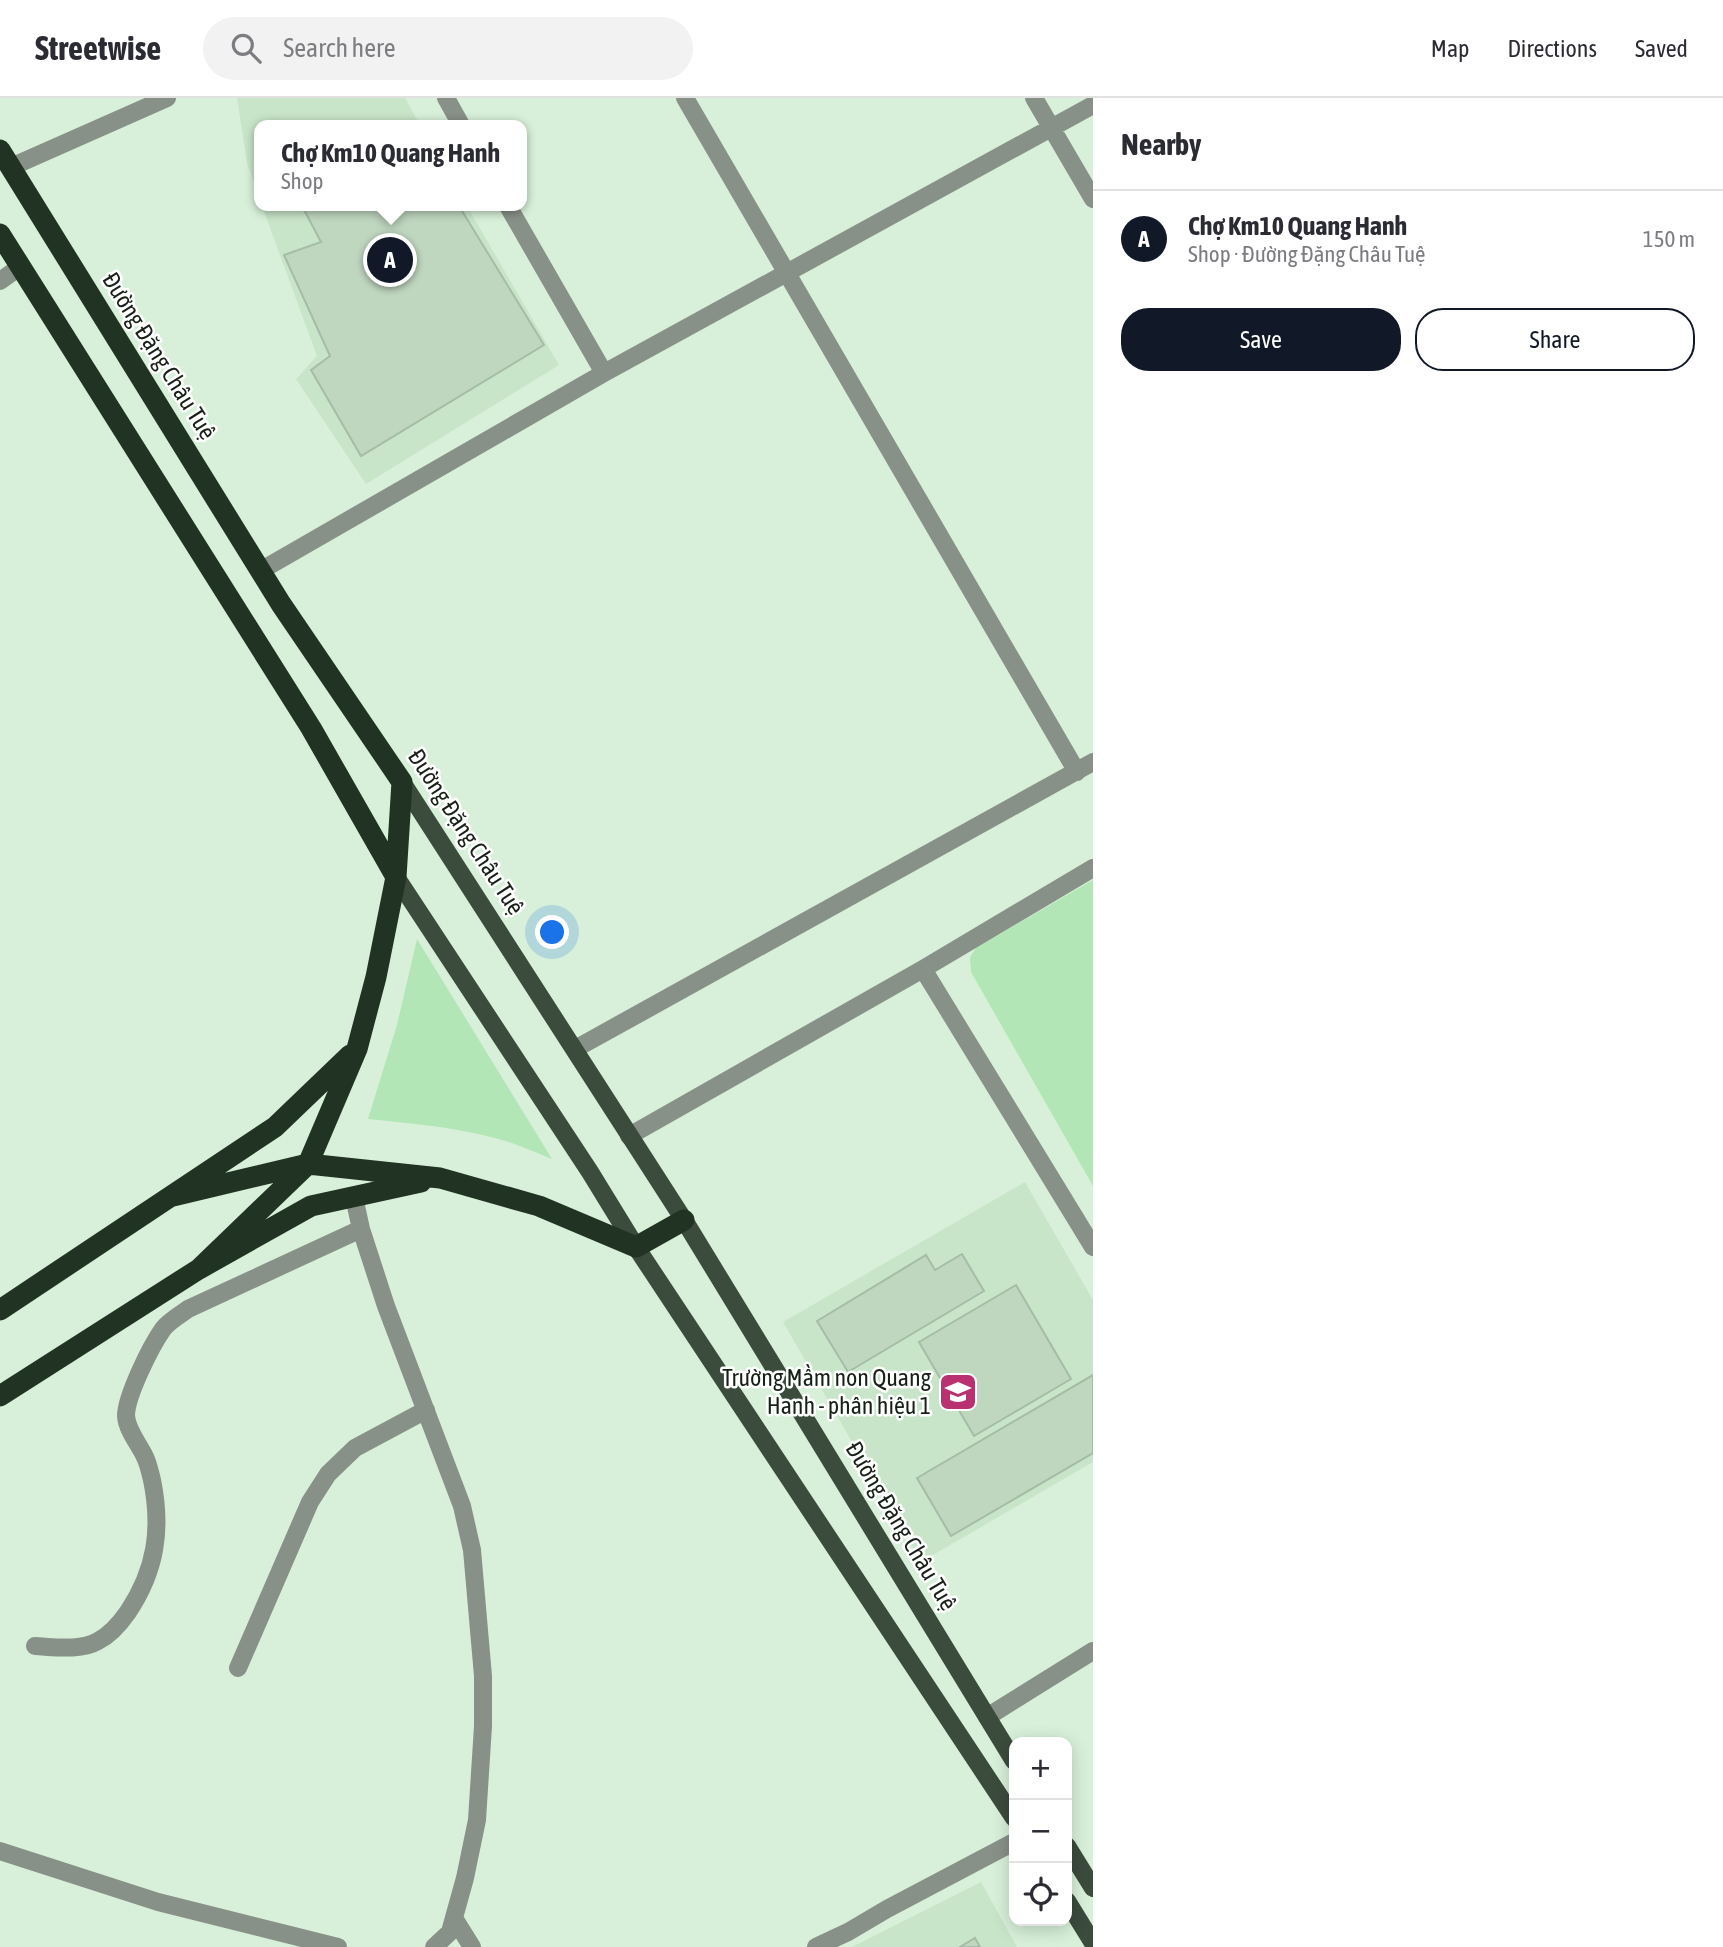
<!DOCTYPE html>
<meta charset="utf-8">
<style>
:root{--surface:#fff;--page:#f2f2f3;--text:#2b2b33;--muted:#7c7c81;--line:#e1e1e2;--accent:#111827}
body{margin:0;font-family:"Asap Condensed",sans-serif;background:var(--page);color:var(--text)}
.controls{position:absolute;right:21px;bottom:21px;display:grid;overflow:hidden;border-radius:14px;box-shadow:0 4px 18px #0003}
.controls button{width:63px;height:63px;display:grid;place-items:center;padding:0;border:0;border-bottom:2px solid var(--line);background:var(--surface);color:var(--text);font:35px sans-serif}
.you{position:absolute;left:553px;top:835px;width:24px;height:24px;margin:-18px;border:5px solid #fff;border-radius:50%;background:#1a73e8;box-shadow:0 0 0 10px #1a73e833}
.badge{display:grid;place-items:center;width:46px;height:46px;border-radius:50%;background:var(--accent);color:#fff;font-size:23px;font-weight:700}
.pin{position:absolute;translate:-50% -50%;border:4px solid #fff;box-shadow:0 2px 7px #0006}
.popup{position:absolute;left:254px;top:22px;width:273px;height:91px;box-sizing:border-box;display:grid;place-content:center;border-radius:14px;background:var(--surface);filter:drop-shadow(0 2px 5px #0005);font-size:23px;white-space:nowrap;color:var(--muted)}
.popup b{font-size:26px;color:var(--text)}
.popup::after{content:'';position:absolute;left:50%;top:100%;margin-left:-14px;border:14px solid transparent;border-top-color:var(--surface)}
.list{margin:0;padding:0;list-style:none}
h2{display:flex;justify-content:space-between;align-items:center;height:91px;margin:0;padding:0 28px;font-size:30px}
h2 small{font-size:23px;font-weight:400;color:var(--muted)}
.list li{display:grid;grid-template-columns:46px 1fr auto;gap:21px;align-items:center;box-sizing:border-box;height:98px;padding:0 28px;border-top:2px solid var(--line)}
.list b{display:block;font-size:26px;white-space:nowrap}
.list p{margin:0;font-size:23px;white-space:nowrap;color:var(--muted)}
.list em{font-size:23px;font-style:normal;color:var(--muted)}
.actions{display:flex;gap:14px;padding:21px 28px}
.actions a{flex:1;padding:16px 0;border:2px solid var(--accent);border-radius:28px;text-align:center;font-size:24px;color:var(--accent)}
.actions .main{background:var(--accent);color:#fff}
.icon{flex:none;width:38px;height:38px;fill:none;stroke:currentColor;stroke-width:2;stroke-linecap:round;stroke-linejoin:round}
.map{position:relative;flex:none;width:1093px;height:1849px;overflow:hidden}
header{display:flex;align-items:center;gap:42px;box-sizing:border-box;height:98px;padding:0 35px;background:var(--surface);border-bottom:2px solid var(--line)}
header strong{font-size:33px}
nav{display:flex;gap:38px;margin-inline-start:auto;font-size:24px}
.search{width:490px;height:63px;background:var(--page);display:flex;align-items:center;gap:18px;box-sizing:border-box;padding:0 24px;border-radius:38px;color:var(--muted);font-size:26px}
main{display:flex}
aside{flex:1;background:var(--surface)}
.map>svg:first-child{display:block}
.built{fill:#c8e5c9}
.green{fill:#b3e6b6}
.building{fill:#bfd6bf;stroke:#a5bca6;stroke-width:2}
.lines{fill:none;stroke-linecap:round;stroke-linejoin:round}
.minor{stroke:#889188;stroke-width:18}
.major{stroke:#3b4b3c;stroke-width:18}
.highway{stroke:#213322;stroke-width:21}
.labels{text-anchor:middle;stroke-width:5;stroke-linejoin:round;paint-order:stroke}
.street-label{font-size:24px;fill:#172017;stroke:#fff}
.poi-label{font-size:24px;fill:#172017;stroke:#fff;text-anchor:end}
</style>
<header>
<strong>Streetwise</strong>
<div class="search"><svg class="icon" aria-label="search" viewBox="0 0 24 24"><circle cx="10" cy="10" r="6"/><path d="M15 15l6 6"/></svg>Search here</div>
<nav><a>Map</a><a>Directions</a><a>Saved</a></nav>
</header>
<main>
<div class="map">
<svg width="1093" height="1849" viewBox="0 0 1093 1849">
<rect width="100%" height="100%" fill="#d8f0d9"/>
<!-- built -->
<path class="built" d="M237,0H405L420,27H259V98L247,65Z
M262,108H467L559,267L366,386L296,281L317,258Z
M1025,1084L1093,1202V1364L921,1464L783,1224Z
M981,1784L1017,1849H852Z"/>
<!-- green -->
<path class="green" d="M1093,782V1088L971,874L970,859L976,850Z
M417,841L552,1061C539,1056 526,1050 512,1045C466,1030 416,1026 368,1021L397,927Z"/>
<!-- building -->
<path class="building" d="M302,108H459L544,247L361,358L311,272L330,258L284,157L321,144Z
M962,1156L984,1193L848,1274L817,1223L926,1157L935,1172Z
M1016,1187L1071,1281L974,1338L919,1244Z
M1093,1277V1355L951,1438L917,1380Z
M975,1840L980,1849H960Z"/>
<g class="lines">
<!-- minor -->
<path class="minor" d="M446,0L461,27
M685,0L1077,674
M1034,0L1093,101
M11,69L167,0
M508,108L604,275
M0,183L21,168
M260,473L604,275L1093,7
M923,871L1093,1149
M575,951L1093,664
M629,1038L923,871L1093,770
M354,1099L361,1131L386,1208L462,1408L472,1452L483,1578V1628L477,1722L465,1780L450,1834L434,1849
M35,1548C55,1549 81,1553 98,1543C110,1537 121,1524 128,1514C156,1472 162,1431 152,1382C150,1374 148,1364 144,1357C138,1345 127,1332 126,1318C126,1298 151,1248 163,1231C169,1223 180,1217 188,1211L361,1131
M238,1570L310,1404L328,1376L355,1350L426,1312
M987,1619L1093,1553
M0,1753L158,1804L338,1849
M454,1820L472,1849
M816,1849L848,1834L887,1811L1014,1744"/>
<!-- major -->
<path class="major" d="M402,684L684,1122L1014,1663
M396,779L590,1074L636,1149L1014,1720
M1067,1748L1093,1790
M1067,1803L1093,1845"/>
<!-- highway -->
<path class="highway" d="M0,52L281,506L402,684L396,779L376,879L357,951L308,1066L199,1171
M0,136L311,630L396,779
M173,1098L308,1066L440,1080L539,1108L636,1149L684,1122
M0,1212L275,1029L350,957
M0,1298L199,1171L311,1108L421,1084"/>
</g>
<!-- icons -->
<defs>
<symbol id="school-square" viewBox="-11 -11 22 22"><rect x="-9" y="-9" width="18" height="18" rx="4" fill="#b93171" stroke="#fff"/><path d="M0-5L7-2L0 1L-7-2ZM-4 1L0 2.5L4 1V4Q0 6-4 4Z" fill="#fff"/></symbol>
</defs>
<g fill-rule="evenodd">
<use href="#school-square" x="936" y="1272" width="44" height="44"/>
</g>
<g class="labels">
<!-- street labels -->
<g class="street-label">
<text transform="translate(159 258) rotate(58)" y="8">Đường Đặng Châu Tuệ</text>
<text transform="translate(466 734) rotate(57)" y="8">Đường Đặng Châu Tuệ</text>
<text transform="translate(901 1428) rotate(59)" y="8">Đường Đặng Châu Tuệ</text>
</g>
<!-- poi labels -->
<g class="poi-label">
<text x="931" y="1288">Trường Mầm non Quang<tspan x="931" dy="28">Hanh - phân hiệu 1</tspan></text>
</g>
</g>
</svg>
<div class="controls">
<button>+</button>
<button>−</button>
<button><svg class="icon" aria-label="locate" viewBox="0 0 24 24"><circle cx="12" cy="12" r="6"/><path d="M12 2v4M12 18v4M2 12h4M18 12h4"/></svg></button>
</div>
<div class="you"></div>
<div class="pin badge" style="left:390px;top:162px">A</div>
<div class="popup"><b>Chợ Km10 Quang Hanh</b>Shop</div>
</div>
<aside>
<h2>Nearby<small></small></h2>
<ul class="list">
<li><span class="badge">A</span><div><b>Chợ Km10 Quang Hanh</b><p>Shop · Đường Đặng Châu Tuệ</p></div><em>150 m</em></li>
</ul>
<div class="actions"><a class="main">Save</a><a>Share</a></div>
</aside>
</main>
